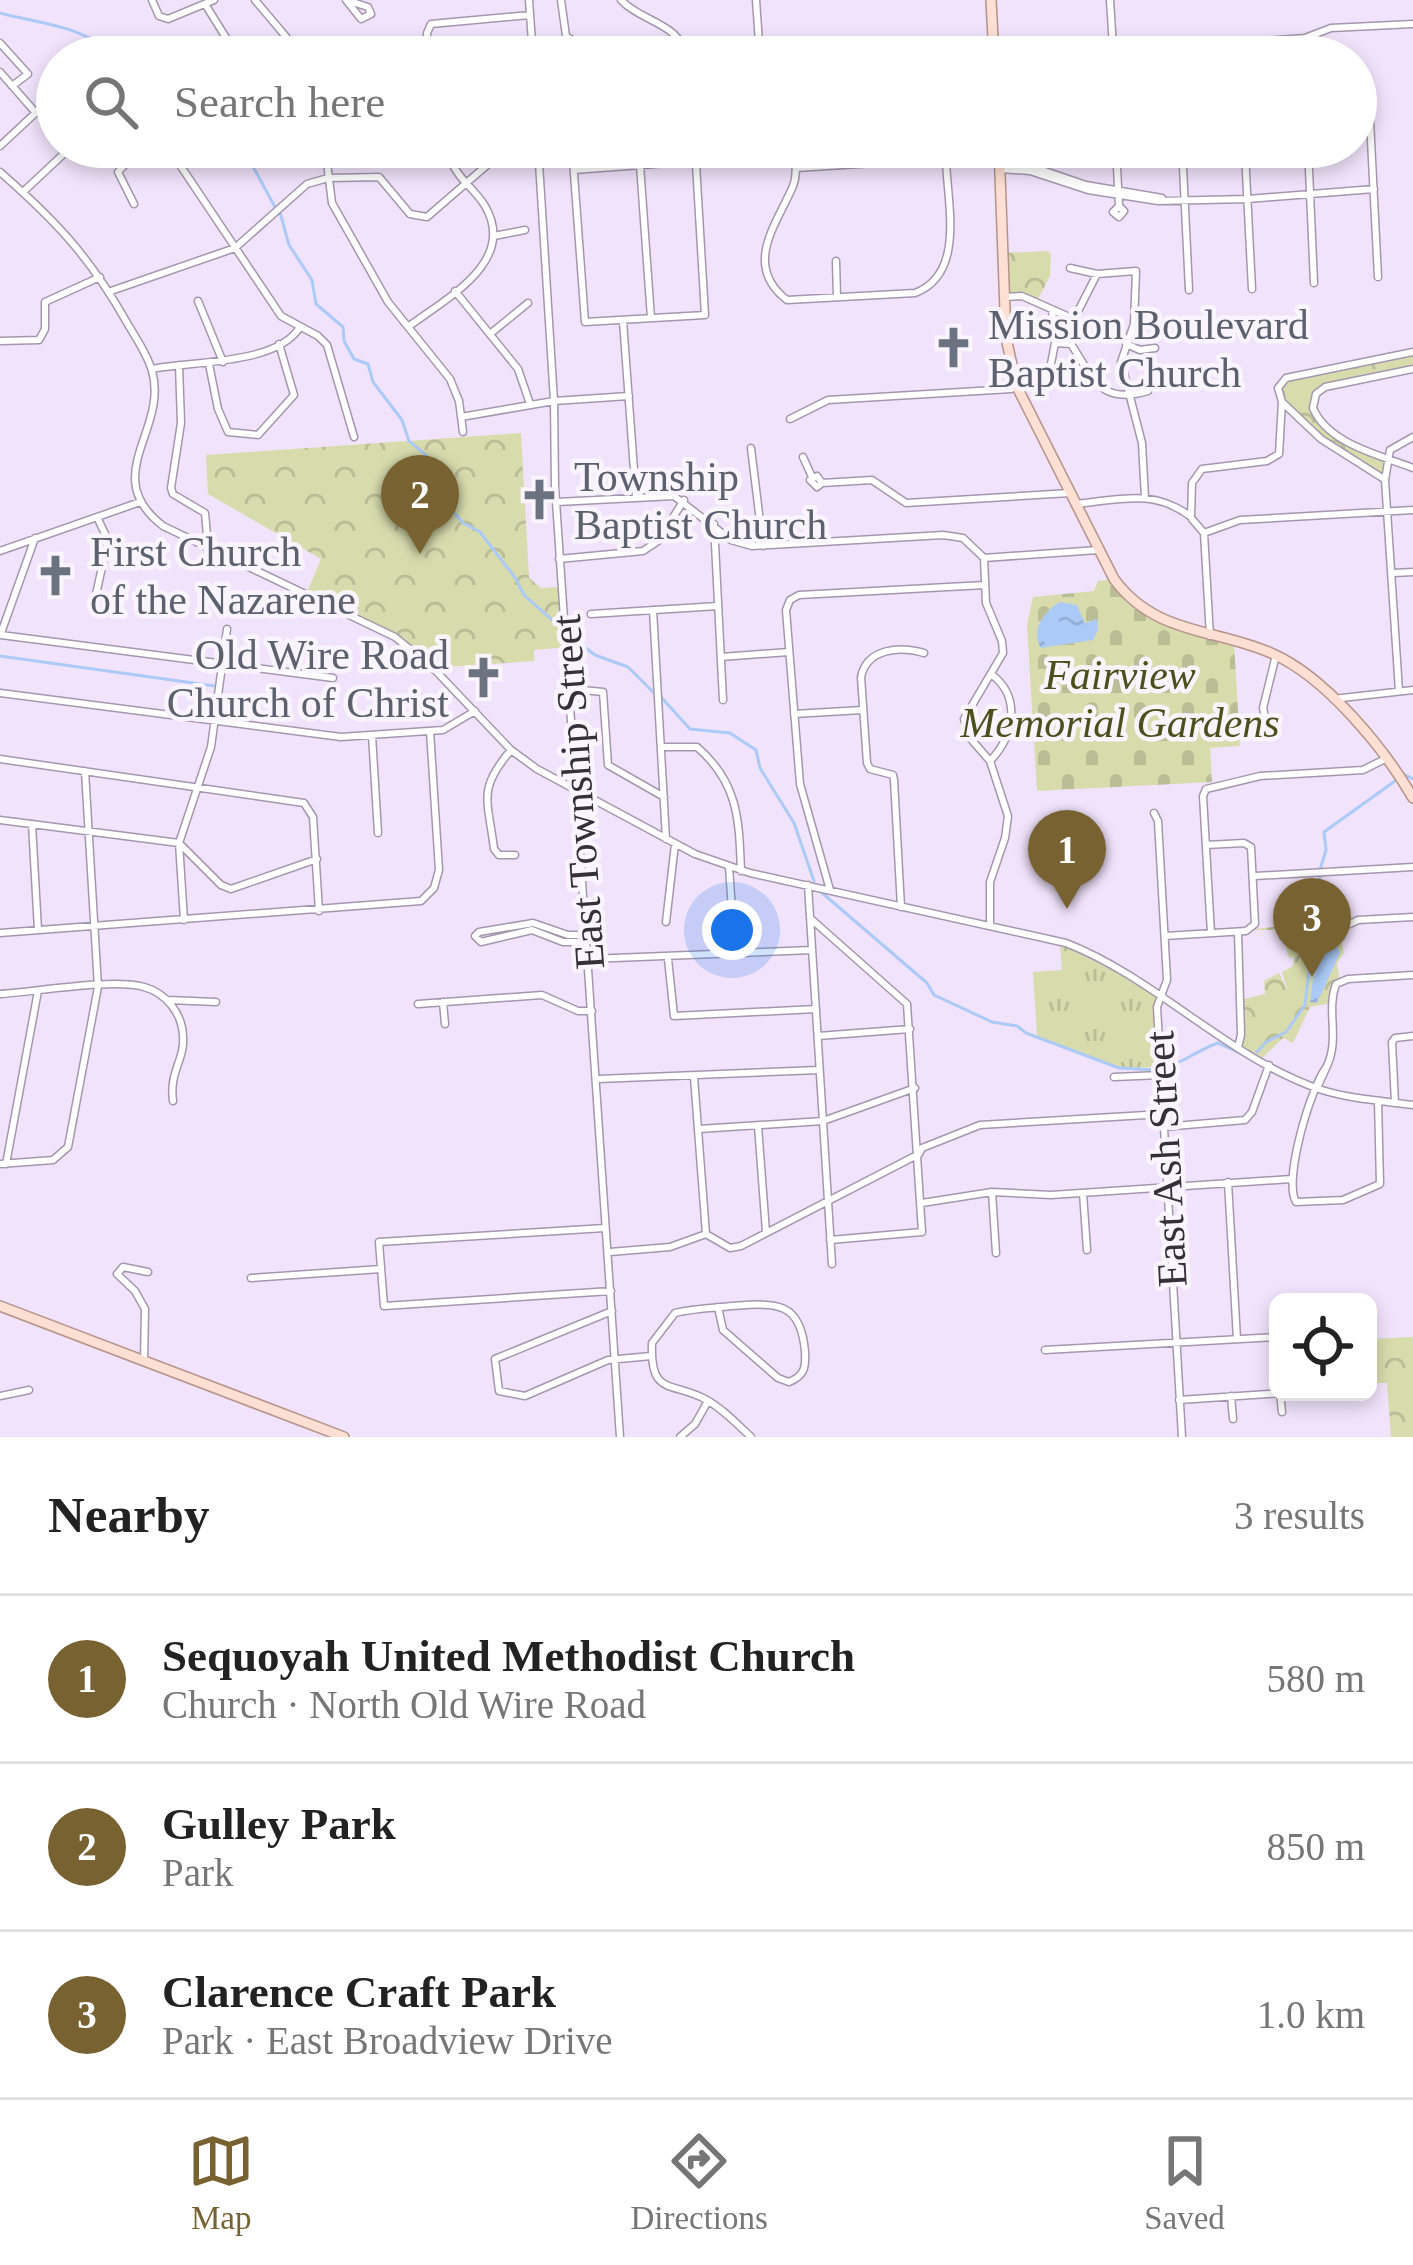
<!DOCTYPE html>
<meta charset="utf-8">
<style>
:root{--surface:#fff;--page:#f6f6f6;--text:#222;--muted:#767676;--line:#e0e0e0;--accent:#796232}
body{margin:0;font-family:"Times New Roman",serif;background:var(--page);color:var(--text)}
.controls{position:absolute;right:36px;bottom:36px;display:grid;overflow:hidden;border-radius:18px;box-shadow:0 6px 18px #0003}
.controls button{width:108px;height:108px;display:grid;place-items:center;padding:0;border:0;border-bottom:3px solid var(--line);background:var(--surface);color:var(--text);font:60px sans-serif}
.you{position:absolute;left:732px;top:930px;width:42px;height:42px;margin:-30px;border:9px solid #fff;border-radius:50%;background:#1a73e8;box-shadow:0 0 0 18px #1a73e833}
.badge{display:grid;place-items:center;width:78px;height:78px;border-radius:50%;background:var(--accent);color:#fff;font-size:39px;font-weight:700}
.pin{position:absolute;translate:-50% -99px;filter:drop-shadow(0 3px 6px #0008)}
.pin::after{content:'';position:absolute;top:63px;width:42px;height:36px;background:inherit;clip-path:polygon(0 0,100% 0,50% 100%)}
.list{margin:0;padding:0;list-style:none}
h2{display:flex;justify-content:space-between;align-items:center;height:156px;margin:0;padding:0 48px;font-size:51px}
h2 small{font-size:39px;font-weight:400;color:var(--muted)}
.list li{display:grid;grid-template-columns:78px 1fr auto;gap:36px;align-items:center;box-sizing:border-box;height:168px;padding:0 48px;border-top:3px solid var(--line)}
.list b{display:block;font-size:45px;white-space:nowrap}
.list p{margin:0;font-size:39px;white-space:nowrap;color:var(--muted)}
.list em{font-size:39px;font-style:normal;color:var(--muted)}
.icon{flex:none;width:66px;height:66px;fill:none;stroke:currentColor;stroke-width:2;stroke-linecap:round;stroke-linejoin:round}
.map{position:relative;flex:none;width:1413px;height:1437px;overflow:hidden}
.search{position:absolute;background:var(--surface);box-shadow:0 6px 18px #0003;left:36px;right:36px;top:36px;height:132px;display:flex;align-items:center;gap:30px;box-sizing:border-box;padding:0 42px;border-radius:66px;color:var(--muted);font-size:45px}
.sheet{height:660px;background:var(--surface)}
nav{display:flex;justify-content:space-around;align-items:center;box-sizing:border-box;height:168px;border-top:3px solid var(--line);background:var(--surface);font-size:33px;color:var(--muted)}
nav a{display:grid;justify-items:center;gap:6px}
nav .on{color:var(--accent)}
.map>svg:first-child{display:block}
.grass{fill:url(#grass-tufts)}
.cemetery{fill:url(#cemetery-stones)}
.park{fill:url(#park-crowns)}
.water{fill:url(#water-ripples)}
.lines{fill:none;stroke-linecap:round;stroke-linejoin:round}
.stream{stroke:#abcaf7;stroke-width:3}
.minor-casing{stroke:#a497ad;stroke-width:9}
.major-casing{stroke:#b5938a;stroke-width:12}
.minor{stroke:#fff;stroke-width:6}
.major{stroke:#fddfd3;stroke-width:9}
.labels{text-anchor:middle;stroke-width:9;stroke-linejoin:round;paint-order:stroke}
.worship-label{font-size:42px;fill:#5b616d;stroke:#faf4fe;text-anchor:start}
.park-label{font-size:42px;font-style:italic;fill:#4c4f1b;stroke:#faf4fe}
.street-label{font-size:42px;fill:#342f38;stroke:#faf4fe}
</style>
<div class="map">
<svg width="1413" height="1437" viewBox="0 0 1413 1437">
<defs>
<pattern id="grass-tufts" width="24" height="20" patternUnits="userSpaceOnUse" patternTransform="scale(3)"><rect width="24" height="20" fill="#d8dcad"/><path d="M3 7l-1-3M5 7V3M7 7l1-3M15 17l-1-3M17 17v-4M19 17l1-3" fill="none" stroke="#babd96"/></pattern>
<pattern id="cemetery-stones" width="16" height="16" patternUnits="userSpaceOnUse" patternTransform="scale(3)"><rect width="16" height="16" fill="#d8dcad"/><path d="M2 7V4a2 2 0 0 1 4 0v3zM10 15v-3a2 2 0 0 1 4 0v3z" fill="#babd96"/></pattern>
<pattern id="park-crowns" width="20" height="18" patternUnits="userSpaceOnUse" patternTransform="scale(3)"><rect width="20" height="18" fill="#d8dcad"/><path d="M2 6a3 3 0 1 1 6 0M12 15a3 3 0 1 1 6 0" fill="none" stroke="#babd96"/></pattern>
<pattern id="water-ripples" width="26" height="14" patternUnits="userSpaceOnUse" patternTransform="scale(3)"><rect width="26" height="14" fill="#abcaf7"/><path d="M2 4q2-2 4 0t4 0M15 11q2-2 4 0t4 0" fill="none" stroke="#94aed4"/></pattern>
</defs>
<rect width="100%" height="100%" fill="#f1e3fb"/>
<!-- grass -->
<path class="grass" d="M1060,941L1102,959L1159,998L1160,1067L1119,1068L1037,1036L1033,972L1062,970Z"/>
<!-- cemetery -->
<path class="cemetery" d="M1114,579L1149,613L1234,642L1240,746L1210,748L1212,782L1037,791L1027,625L1033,597L1094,591L1098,581Z"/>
<!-- park -->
<path class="park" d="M1048,251L1051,255L1050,276L1036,303L1022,296L1004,297L1002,253Z
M1413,352V369L1325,387L1317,394L1316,415L1345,440L1387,458L1385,480L1321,439L1282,402L1281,382Z
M521,433L529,578L541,588L562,587L568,647L534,650V661L433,668L395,637L307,592L321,559L208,494L206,455Z
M1334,892L1331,917L1350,924L1340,934L1344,953L1337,963L1340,981L1333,1003L1310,1007L1293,1043L1283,1038L1260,1060L1237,1048L1240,1000L1265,994L1264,981L1279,973L1288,992L1282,972L1293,966L1294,957L1289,958L1281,930H1250L1280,926L1279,895Z
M1413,1337V1437H1391L1387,1383H1368V1339Z"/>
<!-- water -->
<path class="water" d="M1060,602L1077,605L1085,623L1097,619L1098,630L1093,640L1041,648C1030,631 1044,611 1060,602Z
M1336,944L1340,953L1317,1003L1310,1002L1315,965L1329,945Z"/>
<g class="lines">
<!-- stream -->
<path class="stream" d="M0,13C37,23 76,25 107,49C141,42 115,34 150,57
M236,147L250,161L275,207
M280,212L289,245L312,280L316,304L343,327L344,341L354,359L368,364L373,382L402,420L409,441L427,456L450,508L463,523L480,532L516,579L524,595L561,628
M570,636L595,655L628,667L654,693
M0,656L215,686
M661,697L690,729L730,733L756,750L760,768L794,823L814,881
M1405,775L1413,779
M1320,870L1326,850L1324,832L1395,781
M821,892L927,983L934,995L992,1022L1017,1026L1026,1033L1119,1068L1157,1070
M1257,1052L1266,1042L1286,1032L1305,1005L1320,876
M1163,1069C1184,1062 1198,1050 1218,1043L1244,1055"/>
<defs>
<path id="minor" d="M152,0L159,16L168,19L214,0
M255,0L303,57
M346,0L368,7L371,14L361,19Z
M529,0L533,57
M561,0L566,36L598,57
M621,0C641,22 683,24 685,57
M756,0L760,57
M1110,0L1113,47
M205,4L238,57
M1265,41L1305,38L1331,28L1413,24
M0,43L28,74L12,86
M994,54L1194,42
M428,57L427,33L431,24L530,15
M0,72L36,113
M1369,101L1378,277
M0,146L57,93
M173,147L180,165L281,316L318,336L327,345L354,437
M325,147L332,203L388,302L450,379L459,401L463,432
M538,147L554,401L555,487L620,1437
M572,147L585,322L705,315L695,147
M795,147C795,160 798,174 793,186C777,224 742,265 787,300L915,293C966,274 947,202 946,160
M1116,147L1119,206L1113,212L1119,217L1124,211L1119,206
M1182,147L1189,290
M1308,147L1314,283
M1245,153L1252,289
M640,165L651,318
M796,168L999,155
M1030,168L1032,147
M999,169L1030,171L1088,190L1158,201L1248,199L1374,189
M1000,169L1036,168L1086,185L1162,198
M574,170L695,161
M0,172C56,221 89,256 126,321C135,337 147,353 152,371C169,430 98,476 163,526L395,637L433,668L511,750L537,769L695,854L750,873L1066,943C1158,979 1227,1058 1322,1090C1351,1099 1383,1101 1413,1105
M23,192L71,147
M134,204L118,172L142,147
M494,236L525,230
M836,261L837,297
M1070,268L1097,274L1136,271L1134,324L1121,362L1142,443L1145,498
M111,291L235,248L307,184L328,178L379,177L410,214L427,217L508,147
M455,291L518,369L530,404
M1004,297L1022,296L1074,319L1097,274
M198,301L223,362
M623,321L636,497
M408,327C445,299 518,262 485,206C475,189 458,179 451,161
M490,334L528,303
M0,341L39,340L45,329V302L100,277
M1055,343L1071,344C1094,379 1100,405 1148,391
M1126,344L1140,350L1155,348
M209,364L218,409L228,432L258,435L294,395L279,344
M179,365L181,423L171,488L173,494L205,513L208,547
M152,369C191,361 277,365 300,327
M1413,369L1325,387L1316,394L1313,408C1328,444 1380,455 1413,468
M1282,402L1321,439L1384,479
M461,417L554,401L629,396
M790,419L828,400L1011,389L1049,374L1055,343L1052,310
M751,448L763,546
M803,457L812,477
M822,483L817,476L810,480L817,487L822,483L872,480L906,503L1070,493
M557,502L674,496L731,540L752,546L943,535L963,538L984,558L1098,550
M1075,504C1119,500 1154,488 1191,517L1192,483L1202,469L1267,461L1279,454L1282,402L1278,388L1286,378L1413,352
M1192,519L1204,533L1240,520L1413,510
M714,524L723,700
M1204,533L1210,636
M0,551L140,502
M984,558L986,603L1002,641L1003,653L964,719L970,738L990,761L1008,816L1005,838L990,882V926
M559,559L643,551L658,541L684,500
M1393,573L1413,572
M95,599L108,540L97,517
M653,610L666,839
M591,614L718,606
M1,633L35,538
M1,635L333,678
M721,657L789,652
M572,689L603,692L608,765L664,797
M1399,691L1385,480L1390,450L1413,437
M0,693L341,737L443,730L475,711
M1333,699L1413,690
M794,714L862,710
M1265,717L1263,708L1276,655
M372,735L378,833
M662,747H697C739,783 739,821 741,871
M511,750C477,790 488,799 494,849L499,855H515
M0,759L304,803L313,817L319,911
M990,761C1014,736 1022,697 991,674
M1154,813L1158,821L1167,980L1157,1007L1182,1437
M0,820L179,843L221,885L231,889L317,859
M32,824L38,930
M729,867L735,953
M1255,876L1413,867
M808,885L832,1264
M830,890L800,784L786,610L790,600L799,595L985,585
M901,907L894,780L893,775L870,769L867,763L861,677C867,648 900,646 924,653
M810,918L907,1004L922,1232L830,1240
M184,920L179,843L211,747L227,629
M666,922L675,844
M1350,924L1358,920L1413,917
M0,933L421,901L434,888L439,870L430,731
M1211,933L1203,796L1206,789L1260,776L1363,770L1387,758
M587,935H568L533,923L479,932L475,936L481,942L532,930L563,942H587
M1165,936L1246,931L1255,924L1251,847L1244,843L1206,845
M589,959L812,950
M668,959L674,1016L816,1009
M0,994C35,992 113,978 144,987C166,993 182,1013 183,1036C185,1060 169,1071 173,1101
M168,1000L216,1002
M443,1002L445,1024
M418,1004L542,995L578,1011H592
M818,1036L910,1029
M1238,1047L1241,1035L1238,932
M1327,1066C1340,1038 1326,1011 1336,984L1348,979L1413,975
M694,1077L706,1234
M1114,1077L1161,1075
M598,1079L819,1070
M1317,1088L1327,1066C1311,1086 1283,1180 1296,1202L1343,1200L1380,1184L1378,1101
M1395,1103L1392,1042L1395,1038L1413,1036
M758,1126L766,1232
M1163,1127L1245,1120L1252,1112L1269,1065
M699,1129L823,1121L915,1088
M0,1164L53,1160L68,1147L98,987L85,771
M6,1164L38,991
M1228,1182L1237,1339
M992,1192L996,1253
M1083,1193L1087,1250
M922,1203L992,1192L1051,1195L1291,1179
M605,1228L379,1242L384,1306L611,1291
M610,1252L670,1247L706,1234L730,1248L741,1246L919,1154L922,1148L980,1125L1163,1114
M251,1278L381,1269
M718,1307L723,1330L778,1378L789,1382C804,1376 806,1368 805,1352C801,1300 775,1303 732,1306C713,1308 694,1308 675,1313L652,1343C650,1396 670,1381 705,1399C722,1408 737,1424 751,1437
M612,1311L495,1359L499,1391L525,1396L608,1360L651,1356
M1045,1350L1278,1337
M144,1362L145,1309L135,1291L117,1274L123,1267L148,1272
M1280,1393L1282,1412
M0,1396L29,1390
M1231,1396L1233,1419
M1179,1400L1296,1392
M680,1437L695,1424L708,1401"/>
<path id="major" d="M991,0L994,57
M999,147L1006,338L1017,387L1114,579C1155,635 1214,628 1271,653C1325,676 1384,748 1413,798
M0,1306L344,1437"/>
</defs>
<!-- minor casing -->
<use href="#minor" class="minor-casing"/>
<!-- major casing -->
<use href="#major" class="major-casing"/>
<!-- minor -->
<use href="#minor" class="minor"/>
<!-- major -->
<use href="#major" class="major"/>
</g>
<!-- icons -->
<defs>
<symbol id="church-bare" viewBox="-9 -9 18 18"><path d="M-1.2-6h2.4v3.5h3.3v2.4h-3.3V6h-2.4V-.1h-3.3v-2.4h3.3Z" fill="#6b7280" stroke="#faf4fe" stroke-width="2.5" paint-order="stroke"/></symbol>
</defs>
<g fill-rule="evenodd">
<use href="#church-bare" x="924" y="318" width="59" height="59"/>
<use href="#church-bare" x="510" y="470" width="59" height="59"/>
<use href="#church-bare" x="26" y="546" width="59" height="59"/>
<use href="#church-bare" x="454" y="648" width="59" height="59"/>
</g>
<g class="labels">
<!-- worship labels -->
<g class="worship-label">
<text x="988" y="339">Mission Boulevard<tspan x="988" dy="48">Baptist Church</tspan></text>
<text x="574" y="491">Township<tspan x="574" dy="48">Baptist Church</tspan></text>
<text x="90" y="566">First Church<tspan x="90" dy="48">of the Nazarene</tspan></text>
<text x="449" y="669" text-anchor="end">Old Wire Road<tspan x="449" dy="48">Church of Christ</tspan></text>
</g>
<!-- park labels -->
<g class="park-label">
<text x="1120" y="689">Fairview<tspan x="1120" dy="48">Memorial Gardens</tspan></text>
</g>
<!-- street labels -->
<g class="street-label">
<text transform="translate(577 792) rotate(-94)" y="15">East Township Street</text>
<text transform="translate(1165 1159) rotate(-93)" y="15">East Ash Street</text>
</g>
</g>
</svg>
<div class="controls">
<button><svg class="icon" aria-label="locate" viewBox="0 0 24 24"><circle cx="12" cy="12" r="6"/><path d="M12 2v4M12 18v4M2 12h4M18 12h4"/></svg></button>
</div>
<div class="you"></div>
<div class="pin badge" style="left:1067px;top:909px">1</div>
<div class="pin badge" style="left:420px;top:554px">2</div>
<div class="pin badge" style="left:1312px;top:977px">3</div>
<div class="search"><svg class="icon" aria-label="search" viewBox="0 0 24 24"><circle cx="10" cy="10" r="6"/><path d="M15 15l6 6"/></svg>Search here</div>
</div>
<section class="sheet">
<h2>Nearby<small>3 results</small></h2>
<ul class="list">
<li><span class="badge">1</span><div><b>Sequoyah United Methodist Church</b><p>Church · North Old Wire Road</p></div><em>580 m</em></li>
<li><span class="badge">2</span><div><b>Gulley Park</b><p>Park</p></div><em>850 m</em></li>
<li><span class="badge">3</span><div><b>Clarence Craft Park</b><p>Park · East Broadview Drive</p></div><em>1.0 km</em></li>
</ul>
</section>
<nav>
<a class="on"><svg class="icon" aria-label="map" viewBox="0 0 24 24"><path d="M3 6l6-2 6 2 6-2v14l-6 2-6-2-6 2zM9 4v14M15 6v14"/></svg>Map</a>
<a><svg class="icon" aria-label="directions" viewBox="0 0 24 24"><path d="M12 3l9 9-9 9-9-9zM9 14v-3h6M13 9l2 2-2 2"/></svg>Directions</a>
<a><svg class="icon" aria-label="saved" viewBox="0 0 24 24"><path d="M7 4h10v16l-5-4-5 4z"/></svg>Saved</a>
</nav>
